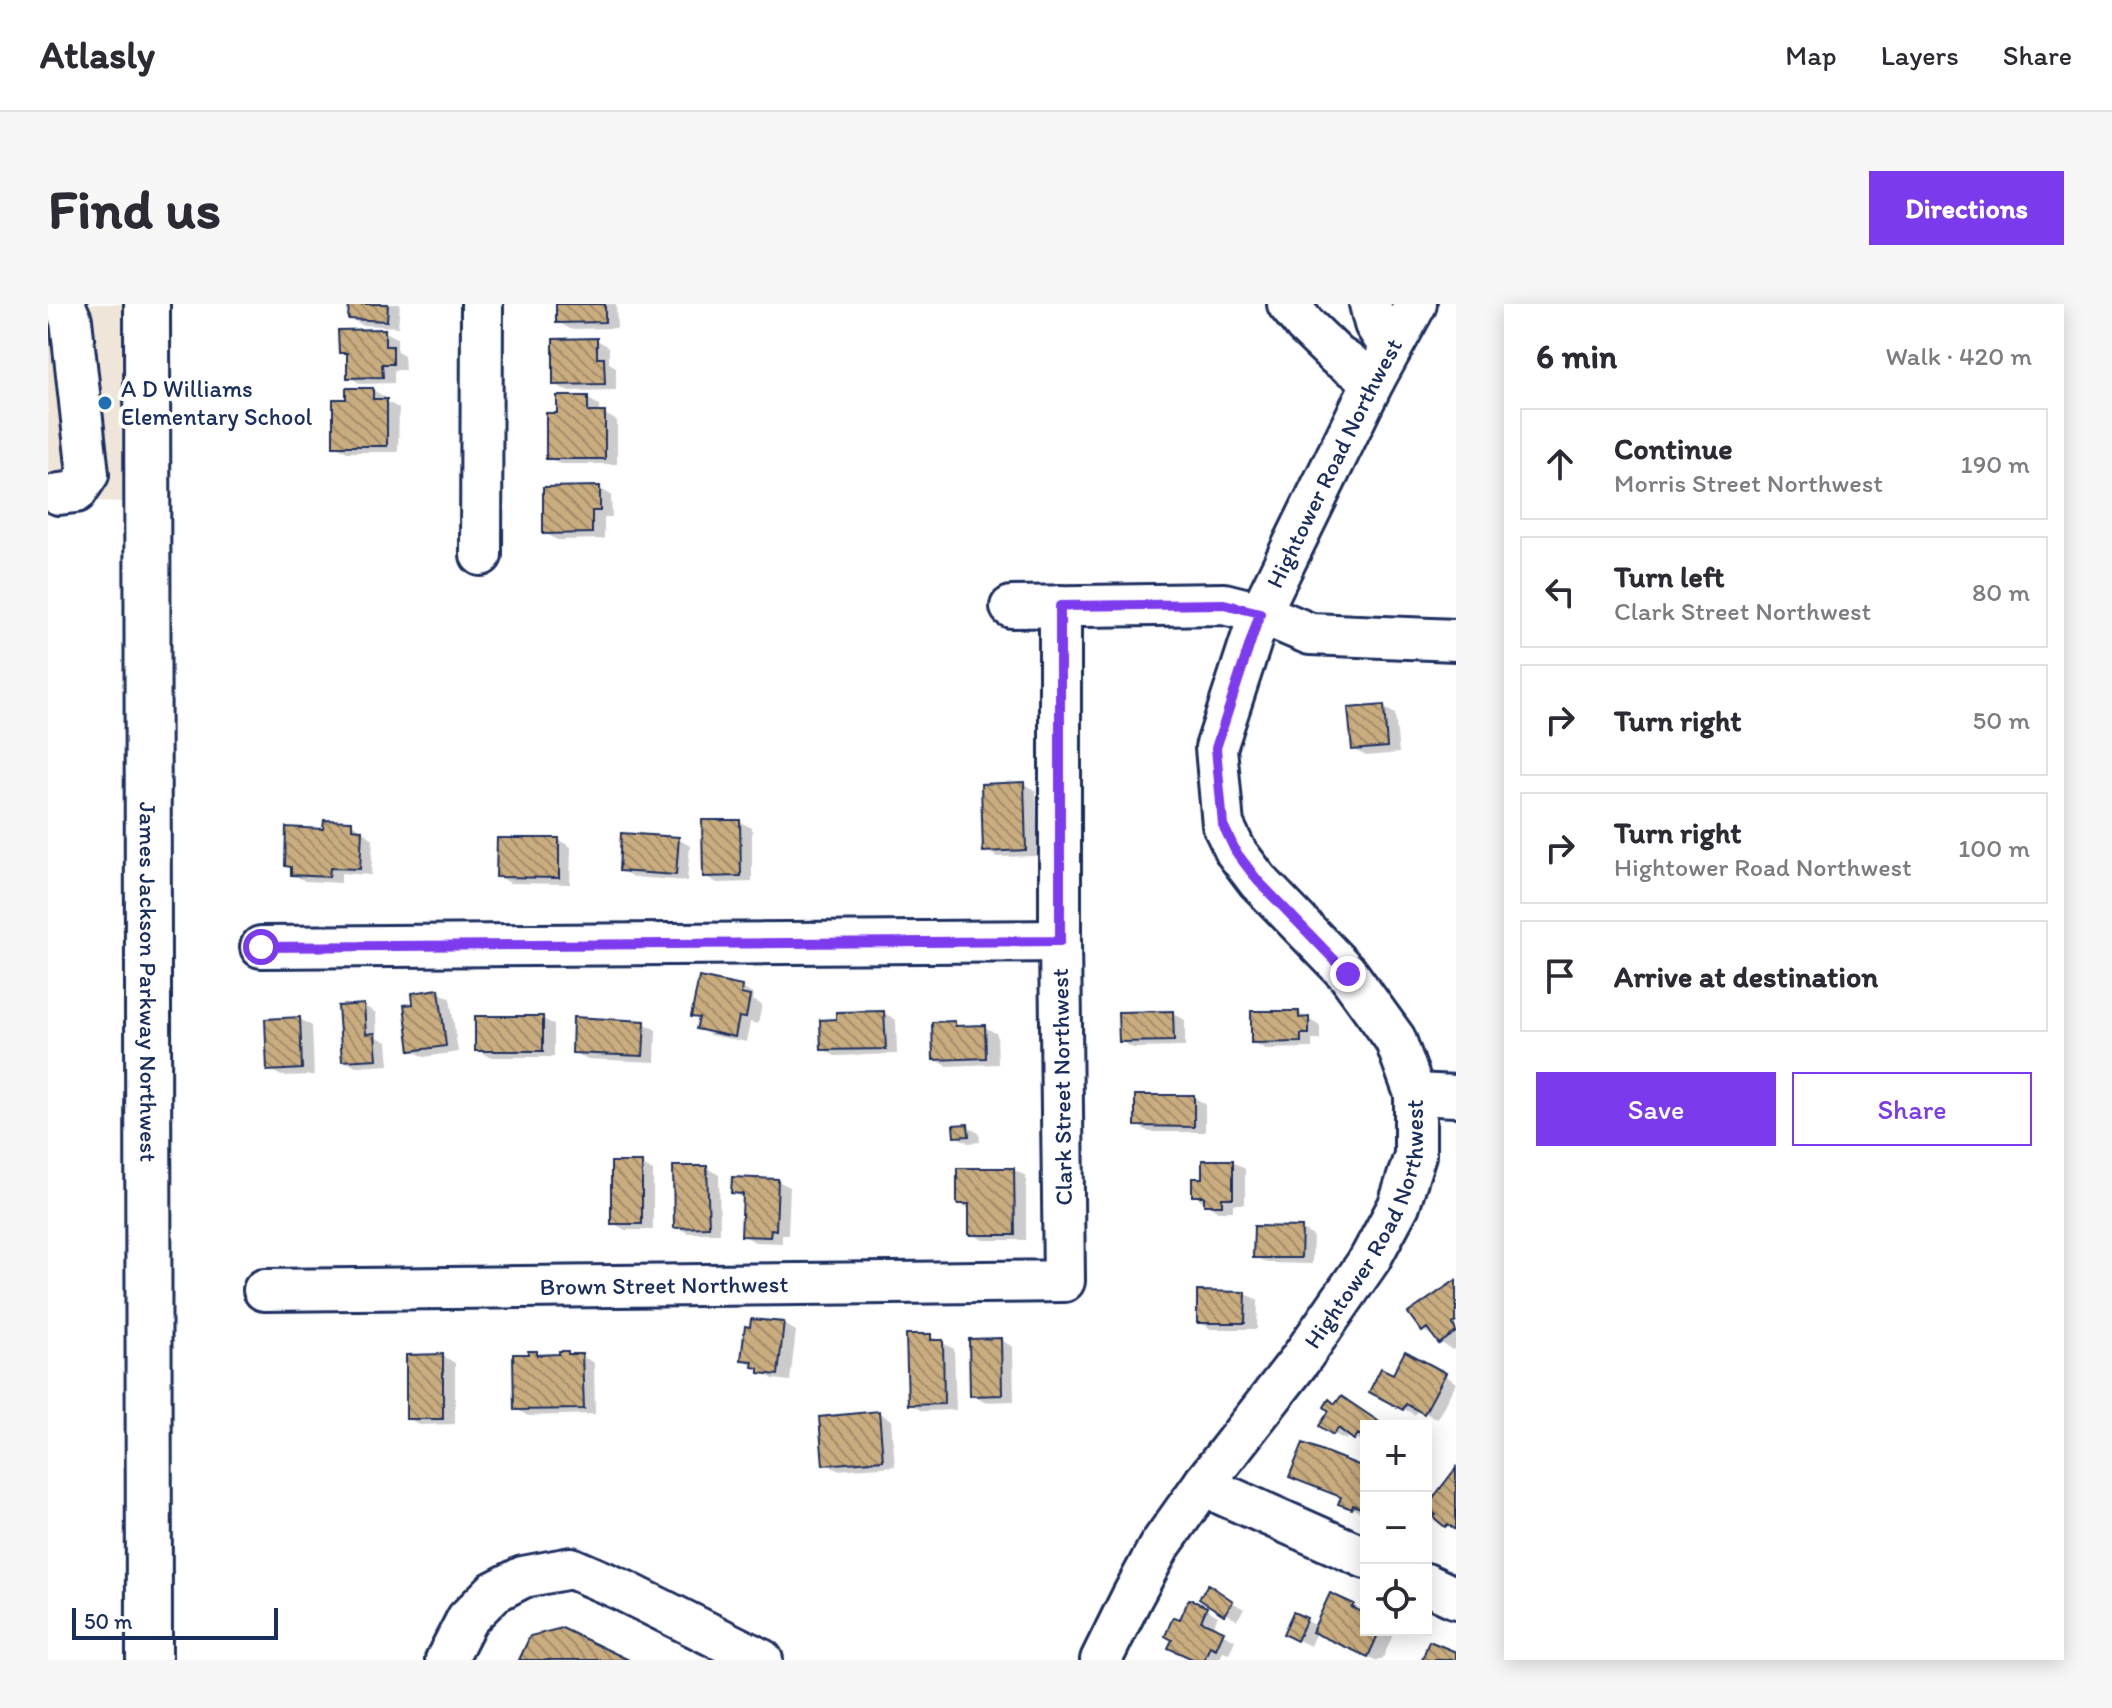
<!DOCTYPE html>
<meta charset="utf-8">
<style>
:root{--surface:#fff;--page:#f7f7f7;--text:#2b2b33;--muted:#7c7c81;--line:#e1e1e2;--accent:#7c3aed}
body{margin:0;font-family:Itim,sans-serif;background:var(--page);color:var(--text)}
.controls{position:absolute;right:24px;bottom:24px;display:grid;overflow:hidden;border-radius:0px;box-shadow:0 4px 20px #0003}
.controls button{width:72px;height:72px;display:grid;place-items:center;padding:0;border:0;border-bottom:2px solid var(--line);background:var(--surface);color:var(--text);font:40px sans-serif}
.scale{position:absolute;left:24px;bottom:20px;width:206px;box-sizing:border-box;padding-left:8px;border:4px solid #1b2f5e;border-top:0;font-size:22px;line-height:28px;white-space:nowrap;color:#1b2f5e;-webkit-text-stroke:6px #fff;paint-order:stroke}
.stop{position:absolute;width:24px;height:24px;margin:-18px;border:6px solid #7c3aed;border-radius:50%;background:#fff}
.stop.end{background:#7c3aed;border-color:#fff;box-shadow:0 2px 8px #0008}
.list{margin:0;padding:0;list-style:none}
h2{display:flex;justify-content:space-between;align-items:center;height:104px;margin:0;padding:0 32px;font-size:34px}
h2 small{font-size:26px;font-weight:400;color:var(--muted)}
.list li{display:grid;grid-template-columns:52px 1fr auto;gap:24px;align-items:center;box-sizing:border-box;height:112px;margin:0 16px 16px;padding:0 16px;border:2px solid var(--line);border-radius:0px}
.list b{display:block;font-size:30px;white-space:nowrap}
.list p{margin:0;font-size:26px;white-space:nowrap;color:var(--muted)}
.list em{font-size:26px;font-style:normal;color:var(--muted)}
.actions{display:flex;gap:16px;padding:24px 32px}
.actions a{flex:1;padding:18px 0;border:2px solid var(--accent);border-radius:0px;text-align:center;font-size:28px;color:var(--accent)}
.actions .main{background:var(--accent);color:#fff}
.icon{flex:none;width:44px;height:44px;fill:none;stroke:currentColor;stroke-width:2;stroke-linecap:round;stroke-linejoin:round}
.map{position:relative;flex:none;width:1408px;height:1356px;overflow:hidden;border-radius:0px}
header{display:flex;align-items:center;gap:48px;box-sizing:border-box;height:112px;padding:0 40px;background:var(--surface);border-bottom:2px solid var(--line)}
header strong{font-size:38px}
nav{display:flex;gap:44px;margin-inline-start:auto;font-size:28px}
.intro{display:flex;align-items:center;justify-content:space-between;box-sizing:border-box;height:192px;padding:0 48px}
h1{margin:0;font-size:56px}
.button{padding:20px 36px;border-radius:0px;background:var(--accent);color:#fff;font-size:28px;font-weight:700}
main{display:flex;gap:48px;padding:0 48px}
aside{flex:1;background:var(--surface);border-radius:0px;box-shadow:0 4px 20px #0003}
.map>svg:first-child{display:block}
.built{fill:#efe6d9}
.shadow{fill:#0003}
.building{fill:url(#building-back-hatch);stroke:#1b2f5e;stroke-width:2}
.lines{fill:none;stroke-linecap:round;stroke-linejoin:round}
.minor-casing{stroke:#1b2f5e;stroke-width:46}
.major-casing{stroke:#1b2f5e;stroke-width:50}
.minor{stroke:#fff;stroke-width:40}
.major{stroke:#fff;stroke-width:44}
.route{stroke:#7c3aed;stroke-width:10}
.poi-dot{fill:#1f6fb2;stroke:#fff;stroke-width:3}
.labels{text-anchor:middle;stroke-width:8;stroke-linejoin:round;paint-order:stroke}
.poi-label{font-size:24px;fill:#1b2f5e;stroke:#fff;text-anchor:start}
.street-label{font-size:24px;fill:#1b2f5e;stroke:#fff}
</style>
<header>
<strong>Atlasly</strong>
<nav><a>Map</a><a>Layers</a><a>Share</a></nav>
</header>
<div class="intro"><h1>Find us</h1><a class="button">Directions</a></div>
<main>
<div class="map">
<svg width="1408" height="1356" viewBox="0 0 1408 1356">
<defs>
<pattern id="building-back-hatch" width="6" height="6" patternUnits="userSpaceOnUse" patternTransform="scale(2)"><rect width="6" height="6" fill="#caad7f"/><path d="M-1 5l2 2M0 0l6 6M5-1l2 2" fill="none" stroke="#a38d6b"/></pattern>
</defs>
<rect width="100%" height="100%" fill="#fff"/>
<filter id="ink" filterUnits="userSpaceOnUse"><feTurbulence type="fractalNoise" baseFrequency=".0125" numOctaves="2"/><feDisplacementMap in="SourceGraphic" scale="16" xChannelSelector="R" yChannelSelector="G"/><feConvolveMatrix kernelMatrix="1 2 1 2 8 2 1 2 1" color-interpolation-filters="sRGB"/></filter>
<g filter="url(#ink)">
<!-- built -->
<path class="built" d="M0,0H113L115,198L0,197Z"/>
<!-- shadow -->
<path class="shadow" d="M303,0H352L350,23L314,21L302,14Z
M510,0H568L569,24L522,25L510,18Z
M336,27L349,34V47L356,51L357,66H346V79L313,80L301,73V52L293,47Z
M549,36L561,43V59L568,63V86L519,87L507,80Z
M325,86L337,93V97L351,104L350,148H299L287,141L300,97Z
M539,94L551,101V110H557L569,117V160H512L500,154L511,111Z
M551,184L563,191L564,213H556V235L509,236L497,229Z
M1335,403L1347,410L1351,449L1318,452L1305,445Z
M976,480L988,487L990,552L949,553L937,546Z
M692,518L704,524V578L669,579L657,572Z
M303,519L325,535L323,571L293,569V579L257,577L245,570V565L239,561L277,527Z
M630,535L642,542L639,577L585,573L573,566Z
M511,536L523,543L522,580L462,579L450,572Z
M694,684L706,691L705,696L714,701L710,720L702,718L699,738L662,731L651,724L652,716L645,712Z
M390,688L402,694L410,748L376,753L364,746L368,701Z
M316,702L328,709L329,733L339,738L341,761L308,763L296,756Z
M836,709L848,716L849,750L787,752L775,745Z
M1125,709L1137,716V743L1085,744L1073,737Z
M1250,709L1272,722V736H1264V744L1217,745L1205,738Z
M494,714L506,721V753H441L429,746Z
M252,715L264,722L266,771L233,772L221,765Z
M596,719L608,726L607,758L538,755L526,748Z
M907,719L915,724L937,723L949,730L950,760L899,762L887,755Z
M1145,793L1157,800V828H1101L1089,821Z
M919,822L931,829L932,838L920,839L908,832Z
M1185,858L1197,865V900H1185V907H1170L1146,891L1156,876Z
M593,860L605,867V926H577L565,919Z
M659,864L671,871L672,929H640L628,923Z
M966,866L978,872V936H935L923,929V906L911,899Z
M730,877L742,883L740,931H734V939L707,938L695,931L697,895L685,888Z
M1253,925L1265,932L1264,960L1219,959L1207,952Z
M1408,978V1043L1404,1046L1375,1026Z
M1198,990L1210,996L1209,1025H1163L1151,1018Z
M736,1020L748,1027L742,1077L725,1075L695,1055Z
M882,1032L906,1045L908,1106L874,1107L862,1100Z
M953,1036L965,1043L966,1097L936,1098L924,1091Z
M488,1049L495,1053L519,1049L525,1052H534L546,1059L547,1110L480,1112L468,1105Z
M395,1052L407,1059V1120L372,1121L360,1114Z
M1397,1071L1408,1079L1389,1115L1370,1105L1367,1111L1336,1094L1345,1073Z
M1305,1101L1335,1122H1318V1140L1302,1130L1298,1136L1286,1130Z
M831,1109L843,1116L847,1162L789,1166L777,1159Z
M1318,1166V1206L1316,1210L1293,1199L1295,1194L1256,1179L1244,1172Z
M1160,1283L1196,1305L1189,1316L1153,1294Z
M1283,1291L1317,1308L1318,1326H1347L1334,1356H1327L1268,1328L1262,1342L1238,1330L1246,1311L1269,1322Z
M1158,1305L1170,1312L1164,1324L1187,1336L1181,1350L1175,1348L1171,1356H1148L1126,1336L1133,1318Z"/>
<!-- building -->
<path class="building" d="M301,0H340L339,17L300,15Z
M508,0H557V18L508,19Z
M337,25V42H345V60H334L335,73L299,74V49H291L290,26Z
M549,34V54H556L557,80L505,81V35Z
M298,84H325V95H339V142H285V95H298Z
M509,92H540V108H557V155H498V109H509Z
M552,182V207H544V229L495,230V183Z
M1336,401L1339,443L1304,446L1300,404Z
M976,478L978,546L935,548L933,480Z
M276,516L304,517V525L314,526L312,565L282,564L281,573L243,571V563L237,562L238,523L275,525Z
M654,516H692L693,572L655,573Z
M573,529L631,533L628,571L571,567Z
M449,534H511V574L448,573Z
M651,673L694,682L693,690L702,692L698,714L691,713L687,733L648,725L651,714L643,713Z
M391,685L398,742L362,747L356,701L365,700L364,689Z
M316,700L318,730L327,729L329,755L294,757L290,702Z
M836,707L838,745L773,746L772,716L788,715V708Z
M1125,707L1126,737L1071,738L1070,708Z
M1203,707H1251V714L1261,713V730H1253V738L1203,739Z
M427,712H495V747H427Z
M252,713L254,765L219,767L217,715Z
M525,713L597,717L595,752L524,749Z
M907,717V722L937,721L938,754L885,756L884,718Z
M1087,791H1146V823L1087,822Z
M920,820L921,832L906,833L905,821Z
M1154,856H1185V894H1174V901H1156V892H1144V874H1154Z
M563,858H594V920H563Z
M625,862H659L661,923L626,924Z
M909,864H966L967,931H921V900H909Z
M684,873L730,875L728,926L723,925L722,933L693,932L695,890L683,889Z
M1206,922L1254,923L1253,954H1205Z
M1408,976V1018L1405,1020L1408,1028L1391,1040L1379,1024L1374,1028L1360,1009Z
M1149,987L1198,988L1197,1019H1149Z
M703,1015L736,1018L730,1071L711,1069V1064L704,1063L705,1057L693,1056L697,1022L702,1023Z
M858,1030H883V1036H895L896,1100L860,1101Z
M953,1034L954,1091L922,1092L921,1035Z
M480,1047H489V1051L511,1050V1047H520V1050H534L536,1105L466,1106L465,1050H480Z
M1357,1047L1398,1069L1376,1110L1358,1100L1355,1106L1321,1088L1333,1064L1345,1070Z
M395,1050V1115H358V1051Z
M1293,1092L1330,1117L1327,1122H1318V1135L1310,1130L1306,1136L1290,1124L1285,1131L1271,1122L1281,1107L1276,1103L1281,1095L1287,1100Z
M831,1107L835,1156L775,1161L771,1113Z
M1255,1139L1318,1164V1206L1305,1201L1304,1205L1290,1200L1293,1193L1241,1173Z
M1408,1164V1226L1400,1220L1397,1223L1385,1213L1388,1211L1378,1203Z
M1160,1280L1185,1297L1176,1311L1151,1295Z
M1282,1289L1306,1300L1304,1303L1318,1310V1326H1332L1320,1353L1264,1328Z
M1141,1295L1159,1303L1153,1317L1176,1327L1168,1345L1162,1342L1156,1356H1147L1120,1344L1124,1336L1117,1332L1125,1313L1132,1315Z
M1245,1308L1259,1314L1249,1337L1235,1330Z
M514,1324L581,1356H471L482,1332Z
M1381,1337L1408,1348V1356H1374Z"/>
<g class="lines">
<defs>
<g id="minor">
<path d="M1240,0L1257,21L1289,52L1326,76"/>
<path d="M1322,0L1327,20L1343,45"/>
<path d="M11,190L28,188L40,170L23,16L16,0"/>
<path d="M433,251L434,0"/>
<path d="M963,303L1176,300L1212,309L1262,330L1408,336"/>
<path d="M213,643L1012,637"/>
<path d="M1367,790L1408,792"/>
<path id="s1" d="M216,986L1016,977L1012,637V302"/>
<path d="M1157,1178L1176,1191L1318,1254"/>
<path d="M1378,1280L1408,1294"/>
<path d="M398,1356L419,1315L446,1288L475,1273L523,1264L574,1286L714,1356"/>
<path id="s2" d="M1053,1356L1084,1293L1111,1243L1157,1178L1252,1056L1322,955L1351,901L1367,851V790L1347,735L1300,670L1210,577L1188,548L1175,521L1168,444L1212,309L1326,76L1368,0"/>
</g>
<g id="major">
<path id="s3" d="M99,0L101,1356"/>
</g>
</defs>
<!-- minor casing -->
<use href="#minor" class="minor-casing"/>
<!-- major casing -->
<use href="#major" class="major-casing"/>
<!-- minor -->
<use href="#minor" class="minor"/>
<!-- major -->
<use href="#major" class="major"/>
</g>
</g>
<g class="lines" filter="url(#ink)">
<!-- route -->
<path class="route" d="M213,643L1012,637V302L1176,300L1212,309L1168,444L1175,521L1188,548L1210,577L1300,670"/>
</g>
<!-- markers -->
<circle class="poi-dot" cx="57" cy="99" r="8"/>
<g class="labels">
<!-- poi labels -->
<g class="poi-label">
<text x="73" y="93">A D Williams<tspan x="73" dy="28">Elementary School</tspan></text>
</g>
<!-- street labels -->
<g class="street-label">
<text dy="8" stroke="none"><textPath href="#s2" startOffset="1380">Hightower Road Northwest</textPath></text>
<text dy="8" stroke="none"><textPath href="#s3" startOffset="678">James Jackson Parkway Northwest</textPath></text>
<text transform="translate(1014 783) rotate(-91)" y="8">Clark Street Northwest</text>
<text dy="8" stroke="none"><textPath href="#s2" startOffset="516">Hightower Road Northwest</textPath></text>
<text dy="8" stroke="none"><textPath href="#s1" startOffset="400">Brown Street Northwest</textPath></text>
</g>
</g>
</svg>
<div class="controls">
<button>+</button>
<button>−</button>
<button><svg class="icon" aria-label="locate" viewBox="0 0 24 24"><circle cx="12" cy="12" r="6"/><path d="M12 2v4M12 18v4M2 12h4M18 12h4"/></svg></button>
</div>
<div class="scale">50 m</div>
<div class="stop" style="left:213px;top:643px"></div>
<div class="stop end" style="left:1300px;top:670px"></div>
</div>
<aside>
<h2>6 min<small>Walk · 420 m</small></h2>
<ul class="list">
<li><svg class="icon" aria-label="ahead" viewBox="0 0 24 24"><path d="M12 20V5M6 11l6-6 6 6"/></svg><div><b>Continue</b><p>Morris Street Northwest</p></div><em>190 m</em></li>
<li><svg class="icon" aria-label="left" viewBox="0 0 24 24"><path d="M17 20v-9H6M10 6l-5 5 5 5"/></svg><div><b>Turn left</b><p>Clark Street Northwest</p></div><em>80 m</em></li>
<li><svg class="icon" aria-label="right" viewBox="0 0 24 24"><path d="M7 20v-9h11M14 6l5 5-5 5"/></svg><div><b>Turn right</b></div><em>50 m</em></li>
<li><svg class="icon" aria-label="right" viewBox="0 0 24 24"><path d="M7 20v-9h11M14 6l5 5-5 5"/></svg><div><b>Turn right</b><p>Hightower Road Northwest</p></div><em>100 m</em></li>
<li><svg class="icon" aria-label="arrive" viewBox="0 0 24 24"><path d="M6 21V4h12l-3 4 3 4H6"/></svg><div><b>Arrive at destination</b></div></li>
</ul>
<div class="actions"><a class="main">Save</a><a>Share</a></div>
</aside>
</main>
